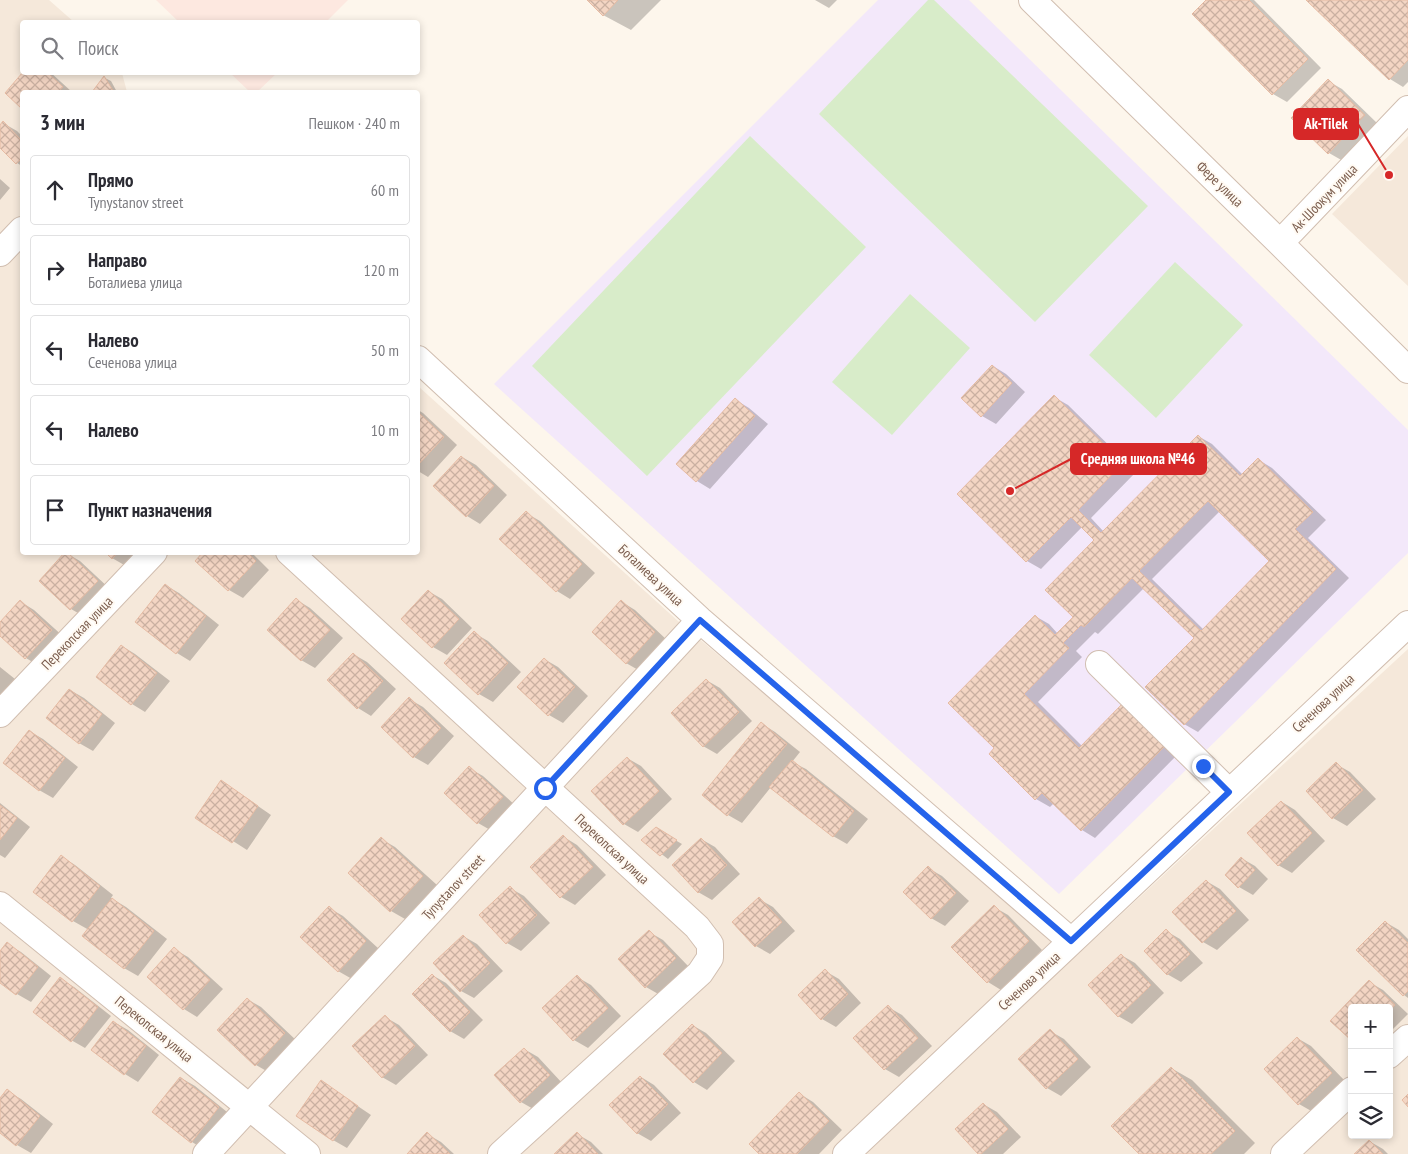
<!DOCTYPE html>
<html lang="ru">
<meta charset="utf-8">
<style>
:root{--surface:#fff;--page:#f2f2f3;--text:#2b2b33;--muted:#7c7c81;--line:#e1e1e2}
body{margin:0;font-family:"PT Sans Narrow",sans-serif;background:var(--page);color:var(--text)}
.controls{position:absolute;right:15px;bottom:15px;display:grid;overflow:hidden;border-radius:5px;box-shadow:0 2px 8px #0003}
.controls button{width:45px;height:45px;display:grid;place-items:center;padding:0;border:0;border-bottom:1px solid var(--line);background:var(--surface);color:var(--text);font:25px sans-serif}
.stop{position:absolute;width:15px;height:15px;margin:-11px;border:4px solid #2563eb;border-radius:50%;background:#fff}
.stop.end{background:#2563eb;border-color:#fff;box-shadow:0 1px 5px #0008}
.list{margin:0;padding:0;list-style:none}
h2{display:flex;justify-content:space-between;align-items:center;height:65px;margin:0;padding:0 20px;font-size:21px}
h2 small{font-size:16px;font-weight:400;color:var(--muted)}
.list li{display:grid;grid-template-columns:32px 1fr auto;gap:15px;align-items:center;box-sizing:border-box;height:70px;margin:0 10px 10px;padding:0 10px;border:1px solid var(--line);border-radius:5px}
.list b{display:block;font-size:19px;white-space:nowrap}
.list p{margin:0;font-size:16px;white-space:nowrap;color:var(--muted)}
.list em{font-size:16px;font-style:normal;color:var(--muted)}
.icon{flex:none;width:28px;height:28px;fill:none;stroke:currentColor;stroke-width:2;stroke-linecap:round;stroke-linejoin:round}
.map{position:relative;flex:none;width:1408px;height:1154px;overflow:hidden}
.search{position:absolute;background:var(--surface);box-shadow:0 2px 8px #0003;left:20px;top:20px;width:400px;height:55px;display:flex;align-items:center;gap:12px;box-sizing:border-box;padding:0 18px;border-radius:5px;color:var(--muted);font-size:19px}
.panel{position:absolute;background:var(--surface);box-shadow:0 2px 8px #0003;left:20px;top:90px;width:400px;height:465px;border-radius:5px}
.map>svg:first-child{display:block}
.residential{fill:#f5e8da;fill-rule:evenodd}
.commercial{fill:#fde8e0}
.education{fill:#f3e8fa}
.pitch{fill:#d8ecc9}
.shadow{fill:#0003;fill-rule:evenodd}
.building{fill:url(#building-cross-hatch);stroke:#e6bba3;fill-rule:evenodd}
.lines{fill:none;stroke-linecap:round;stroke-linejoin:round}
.minor-casing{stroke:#d1beb0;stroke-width:28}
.minor{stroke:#fff;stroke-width:26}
.route{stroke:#2563eb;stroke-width:6}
.labels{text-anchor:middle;stroke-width:4;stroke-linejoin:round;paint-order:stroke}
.street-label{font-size:14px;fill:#7a5c4d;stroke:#fffaf3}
.leader{fill:none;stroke:#d62828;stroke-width:2}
.callout-dot{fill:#d62828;stroke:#fffaf3;stroke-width:2}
.callout{fill:#d62828;stroke:#d62828;stroke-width:2}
.callout-label{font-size:15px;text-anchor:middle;font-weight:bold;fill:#fff}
</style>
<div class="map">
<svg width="1408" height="1154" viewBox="0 0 1408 1154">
<defs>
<pattern id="building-cross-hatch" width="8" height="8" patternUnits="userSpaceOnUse" patternTransform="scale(1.25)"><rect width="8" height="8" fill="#f3d5c3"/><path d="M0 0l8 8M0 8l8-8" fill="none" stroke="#cab0a1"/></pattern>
</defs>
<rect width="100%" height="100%" fill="#fdf6ec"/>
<!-- residential -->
<path class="residential" d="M0,0H49L74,22H22V72L122,73L127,92H22V552H418V386L678,621L1076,956L1408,649V1154H0ZM1352,1008H1389V1135H1352Z
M1408,136V286L1332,214Z"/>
<!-- commercial -->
<path class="commercial" d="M156,0H348L326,22H179Z
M230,73H277L257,92H250Z"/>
<!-- education -->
<path class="education" d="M878,0H969L1408,430V553L1059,894L494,384Z"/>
<!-- pitch -->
<path class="pitch" d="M928,0H934L1148,206L1035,322L819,114Z
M750,136L866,247L647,476L532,366Z
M1175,262L1243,325L1156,418L1089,355Z
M910,294L970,348L892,435L832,382Z"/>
<!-- shadow -->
<path class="shadow" d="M589,0H661L631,30L603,15Z
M815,0H837L829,8Z
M1208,0H1254L1321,68L1287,102L1273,94Z
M1308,0H1408V82L1403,87L1390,79Z
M25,72H50L72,92H22V107L7,93Z
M105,78L111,81L117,92H93Z
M1328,81L1342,89L1378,124L1343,161L1329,153Z
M3,123L17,131L22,136V166L17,163L0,146V126Z
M0,179L10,188L0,200Z
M993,366L1006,374L1025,392L996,424L982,416Z
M1054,397L1068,405L1136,472L1091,518L1104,532L1198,436L1212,444L1243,475L1259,460L1272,468L1326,520L1308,538L1349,578L1198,732L1184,724L1195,638L1144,588L1098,634L1095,632L1076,651L1082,657L1038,702L1082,746L1126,702L1181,751L1095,838L1082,830L1054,803L1050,807L1036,799L996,748L1035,616L1049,624L1058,634L1075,617L1096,540L1082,527L1041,569L1027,561L959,494ZM1220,511L1271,561L1204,630L1152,579Z
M736,400L749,408L768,424L710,489L697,481Z
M418,410L423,413L457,445L428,477L418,471Z
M462,457L476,465L507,495L480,524L467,516Z
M526,513L540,521L595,573L570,599L557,591Z
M107,552H139L126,566L112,558Z
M205,552H251L269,570L243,598L229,590L197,561Z
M66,553L80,561L111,590L85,617L71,609L41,581Z
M165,585L179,593L219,625L190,661L177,653Z
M428,591L442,599L472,628L447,655L433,647L403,619Z
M297,600L310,608L343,638L315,668L301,660Z
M21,602L34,610L65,638L39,666L26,658L0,634V624Z
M622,602L635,610L668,641L640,671L626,663Z
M474,633L488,641L521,672L493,702L479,694Z
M122,646L135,654L170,681L145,712L132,704Z
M353,654L367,662L396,689L371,716L358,708Z
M544,659L558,667L588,696L563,723L549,715Z
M0,667L15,679L0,698Z
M706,680L720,688L752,721L717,754L703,746Z
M70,690L84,698L115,723L93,751L79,743Z
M409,699L423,707L454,736L428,765L414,757Z
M762,724L775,732L800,752L792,762L806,769L868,819L847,844L833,836L771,787L742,823L728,815L703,795Z
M29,731L43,739L78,767L53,798L39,790Z
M627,758L641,766L672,799L638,832L624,824L593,791Z
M1336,764L1350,772L1376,799L1347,826L1333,818Z
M469,768L483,776L516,806L492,831L478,823L446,793Z
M235,790L271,815L247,850L197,818Z
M1282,802L1295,810L1325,841L1292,873L1278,865Z
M0,803L30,827L5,858L0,855Z
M656,829L682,844L668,859L643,840Z
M564,837L577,845L606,875L575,905L561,897Z
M381,839L395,847L437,885L405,919L391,911L350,873Z
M701,839L715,847L740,874L712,900L698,892Z
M62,857L75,865L113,895L111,898L126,907L167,939L138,976L124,968L89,930L73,921L35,891Z
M1241,858L1255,866L1268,879L1253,895L1239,887Z
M928,868L942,876L969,901L945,926L931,918Z
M1206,881L1220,889L1249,920L1217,950L1203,942Z
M510,888L524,896L550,923L521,951L507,943Z
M759,899L773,907L795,931L770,954L756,946L734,923Z
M994,907L1008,915L1042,950L1001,990L988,982Z
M329,908L343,916L379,949L352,979L338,971Z
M1385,922L1399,930L1408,939V998L1404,995Z
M1166,931L1180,939L1203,963L1181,982L1167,974Z
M649,932L663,940L689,967L660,995L646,987Z
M463,936L477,944L503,971L474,998L461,991Z
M7,944L21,952L51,976L31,1002L17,994L0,981V954Z
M174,949L188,957L223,989L197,1017L184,1009Z
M1121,955L1135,963L1164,993L1132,1024L1118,1016Z
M825,971L839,979L861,1003L836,1027L822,1019L800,995Z
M432,975L446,983L483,1020L464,1039L450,1031Z
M577,977L591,985L621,1016L588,1048L574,1040Z
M60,979L74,987L111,1016L85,1048L71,1040Z
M1369,982L1383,990L1408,1014L1389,1033V1008H1352L1332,1021Z
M247,999L261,1007L298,1042L270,1073L256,1065Z
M888,1007L902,1015L932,1046L899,1077L885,1069Z
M385,1017L399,1025L428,1055L396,1085L382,1077Z
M114,1022L128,1030L159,1055L138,1082L125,1074Z
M692,1025L706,1033L735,1061L707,1090L694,1082Z
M1050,1031L1064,1039L1091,1067L1061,1096L1047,1088Z
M1297,1038L1311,1046L1345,1081L1313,1112L1299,1104Z
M524,1049L538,1057L563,1084L535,1110L521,1102L496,1075Z
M1171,1068L1192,1080L1255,1143L1244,1154H1141Z
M641,1077L654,1085L681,1113L651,1141L637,1133Z
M181,1078L195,1086L232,1116L205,1150L192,1142Z
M322,1082L371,1115L347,1148L333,1140Z
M7,1091L21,1099L53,1124L31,1153L17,1145L0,1131V1100Z
M800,1094L813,1102L842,1130L819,1154H761Z
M983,1104L997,1112L1021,1137L1003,1154H980Z
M427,1134L441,1142L454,1154H409Z
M577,1134L591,1142L603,1154H556Z
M1369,1141L1383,1149L1388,1154H1356Z"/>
<!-- building -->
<path class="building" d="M587,0H618L603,16Z
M1206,0H1249L1308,59L1272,95L1192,14Z
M1306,0H1408V60L1389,80Z
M23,72H47L63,87L58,92H22V109L5,93Z
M104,76L114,92H92Z
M1328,79L1365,115L1328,154L1291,118Z
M3,121L22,141V158L16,164L0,148V125Z
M992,365L1012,383L981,417L961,398Z
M1054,395L1123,463L1078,510L1101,533L1198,435L1240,476L1258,458L1313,512L1295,529L1336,569L1184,725L1145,687L1194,638L1132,578L1084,627L1081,625L1063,643L1069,648L1024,694L1079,748L1125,701L1168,743L1081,831L1042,793L1035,800L989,754L994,748L948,703L1035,615L1055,635L1073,617L1045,590L1094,540L1071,517L1026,562L957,494ZM1208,501L1269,561L1201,631L1139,571Z
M735,398L755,416L696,482L676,464Z
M418,412L444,437L418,465Z
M461,456L494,486L466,517L433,486Z
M526,511L582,564L556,592L499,539Z
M65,552H67L98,581L70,610L39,581Z
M105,552H118L112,559Z
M203,552H247L256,561L228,591L195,561Z
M165,584L206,616L176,654L135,622Z
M428,590L459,619L432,648L401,619Z
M296,598L330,630L301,661L267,630Z
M20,600L52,630L25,659L0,636V622Z
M621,600L655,632L626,664L592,632Z
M474,631L508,663L478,695L444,663Z
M121,645L157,673L131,705L96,677Z
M353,653L383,681L357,709L327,680Z
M544,658L575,687L548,716L517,687Z
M706,679L739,712L703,747L671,713Z
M69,689L102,714L79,744L46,718Z
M409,697L441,728L413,758L381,727Z
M761,722L787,744L727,816L702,795Z
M29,730L65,758L39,791L3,763Z
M627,757L659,791L623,825L591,791Z
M792,760L854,811L833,837L769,787Z
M1336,762L1363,790L1332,819L1306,791Z
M469,766L503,797L477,824L444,793Z
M221,780L258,806L232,843L195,818Z
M1281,801L1312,833L1278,866L1247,833Z
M0,805L17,818L0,840Z
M656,827L677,840L660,856L641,840Z
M563,835L593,867L560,898L530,867Z
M381,837L423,876L390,912L348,873Z
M701,838L727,865L698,893L672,865Z
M61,855L100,886L72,922L33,892Z
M1241,857L1255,870L1238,888L1225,875Z
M928,866L956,893L931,919L903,892Z
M1206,880L1236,911L1202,943L1172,912Z
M510,886L537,915L506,944L479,915Z
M759,897L782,922L755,947L732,922Z
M112,898L154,931L124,969L82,936Z
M994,905L1029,941L987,983L951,947Z
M329,906L366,941L338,972L300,937Z
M1385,921L1408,943V991L1403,996L1356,950Z
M1166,929L1190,954L1167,975L1144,951Z
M649,930L676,958L645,988L618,959Z
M463,935L490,963L460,992L433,963Z
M7,942L38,967L16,995L0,983V951Z
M174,947L210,980L183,1010L147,977Z
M1121,954L1151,985L1118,1017L1088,985Z
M825,969L848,994L821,1020L798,995Z
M432,974L470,1012L450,1032L412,994Z
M577,975L608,1008L573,1041L542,1008Z
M60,977L98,1007L71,1042L33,1012Z
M1369,980L1395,1005L1389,1011V1008H1352V1041L1330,1021Z
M247,998L285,1033L255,1066L217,1030Z
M888,1005L918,1038L884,1070L853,1038Z
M385,1015L415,1046L382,1078L352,1046Z
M113,1021L146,1046L124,1075L91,1050Z
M692,1024L722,1053L693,1083L663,1054Z
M1050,1029L1078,1059L1046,1089L1018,1059Z
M1297,1037L1332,1073L1298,1105L1264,1069Z
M524,1048L550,1075L520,1103L494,1075Z
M1171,1067L1235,1131L1211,1154H1139L1111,1126Z
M640,1076L668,1104L637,1134L609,1105Z
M180,1077L219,1107L191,1143L152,1112Z
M321,1080L358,1106L333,1141L296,1116Z
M7,1089L40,1116L16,1146L0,1133V1098Z
M799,1092L829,1121L797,1154H759L749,1144Z
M1408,1094V1107L1402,1100Z
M983,1103L1008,1129L981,1154H978L955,1129Z
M427,1132L450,1154H407Z
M577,1132L598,1154H554Z
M1369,1140L1383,1154H1354Z"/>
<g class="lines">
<defs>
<path id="minor" d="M1032,0L1280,243L1408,370
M1280,243L1408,109
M0,253L22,230
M418,359L700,620L1071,941
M289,552L697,927L710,944V958L700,973L501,1154
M1099,664L1229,792
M0,714L154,552
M0,905L307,1154
M1389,1055L1408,1038
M206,1154L700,620
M846,1154L1408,624
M1284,1154L1352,1090"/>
</defs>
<!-- minor casing -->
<use href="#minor" class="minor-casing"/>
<!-- minor -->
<use href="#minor" class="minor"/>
</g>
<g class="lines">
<!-- route -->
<path class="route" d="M545,788L700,620L1071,941L1229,792L1203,766"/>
</g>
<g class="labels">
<!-- street labels -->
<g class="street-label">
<text transform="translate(1220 184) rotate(44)" y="5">Фере улица</text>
<text transform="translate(1324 198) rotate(-46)" y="5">Ак-Шоокум улица</text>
<text transform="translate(651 575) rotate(43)" y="5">Боталиева улица</text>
<text transform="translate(77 633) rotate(-46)" y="5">Перекопская улица</text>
<text transform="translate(1323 703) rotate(-43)" y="5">Сеченова улица</text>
<text transform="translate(612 849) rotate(43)" y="5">Перекопская улица</text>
<text transform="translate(453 887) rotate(-47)" y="5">Tynystanov street</text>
<text transform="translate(1029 981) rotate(-43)" y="5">Сеченова улица</text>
<text transform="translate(154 1029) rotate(39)" y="5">Перекопская улица</text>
</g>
</g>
<!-- callouts -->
<path class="leader" d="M1389 175L1358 124M1010 491L1071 459"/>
<g class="callout-dot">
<circle cx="1389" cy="175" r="5"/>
<circle cx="1010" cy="491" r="5"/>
</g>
<g class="callout">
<rect x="1294" y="109" width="64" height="30" rx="5"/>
<rect x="1071" y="444" width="135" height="30" rx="5"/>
</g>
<g class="callout-label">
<text x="1326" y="129">Ak-Tilek</text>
<text x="1138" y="464">Средняя школа №46</text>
</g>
</svg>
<div class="controls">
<button>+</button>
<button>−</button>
<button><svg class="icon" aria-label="layers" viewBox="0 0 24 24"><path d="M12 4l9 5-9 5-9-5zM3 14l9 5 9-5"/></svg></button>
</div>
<div class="stop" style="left:545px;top:788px"></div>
<div class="stop end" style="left:1203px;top:766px"></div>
<div class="search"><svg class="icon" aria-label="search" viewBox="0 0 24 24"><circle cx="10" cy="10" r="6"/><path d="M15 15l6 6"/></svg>Поиск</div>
<section class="panel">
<h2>3 мин<small>Пешком · 240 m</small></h2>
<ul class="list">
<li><svg class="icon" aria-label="ahead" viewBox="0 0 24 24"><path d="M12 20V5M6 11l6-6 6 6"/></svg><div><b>Прямо</b><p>Tynystanov street</p></div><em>60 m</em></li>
<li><svg class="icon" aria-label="right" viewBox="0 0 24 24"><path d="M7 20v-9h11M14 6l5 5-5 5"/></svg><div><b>Направо</b><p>Боталиева улица</p></div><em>120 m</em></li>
<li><svg class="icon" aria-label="left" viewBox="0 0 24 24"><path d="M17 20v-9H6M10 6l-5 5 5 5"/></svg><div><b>Налево</b><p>Сеченова улица</p></div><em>50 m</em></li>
<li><svg class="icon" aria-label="left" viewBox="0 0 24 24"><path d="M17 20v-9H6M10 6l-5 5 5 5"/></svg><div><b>Налево</b></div><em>10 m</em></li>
<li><svg class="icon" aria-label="arrive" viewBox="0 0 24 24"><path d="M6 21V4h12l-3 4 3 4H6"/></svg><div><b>Пункт назначения</b></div></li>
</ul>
</section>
</div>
